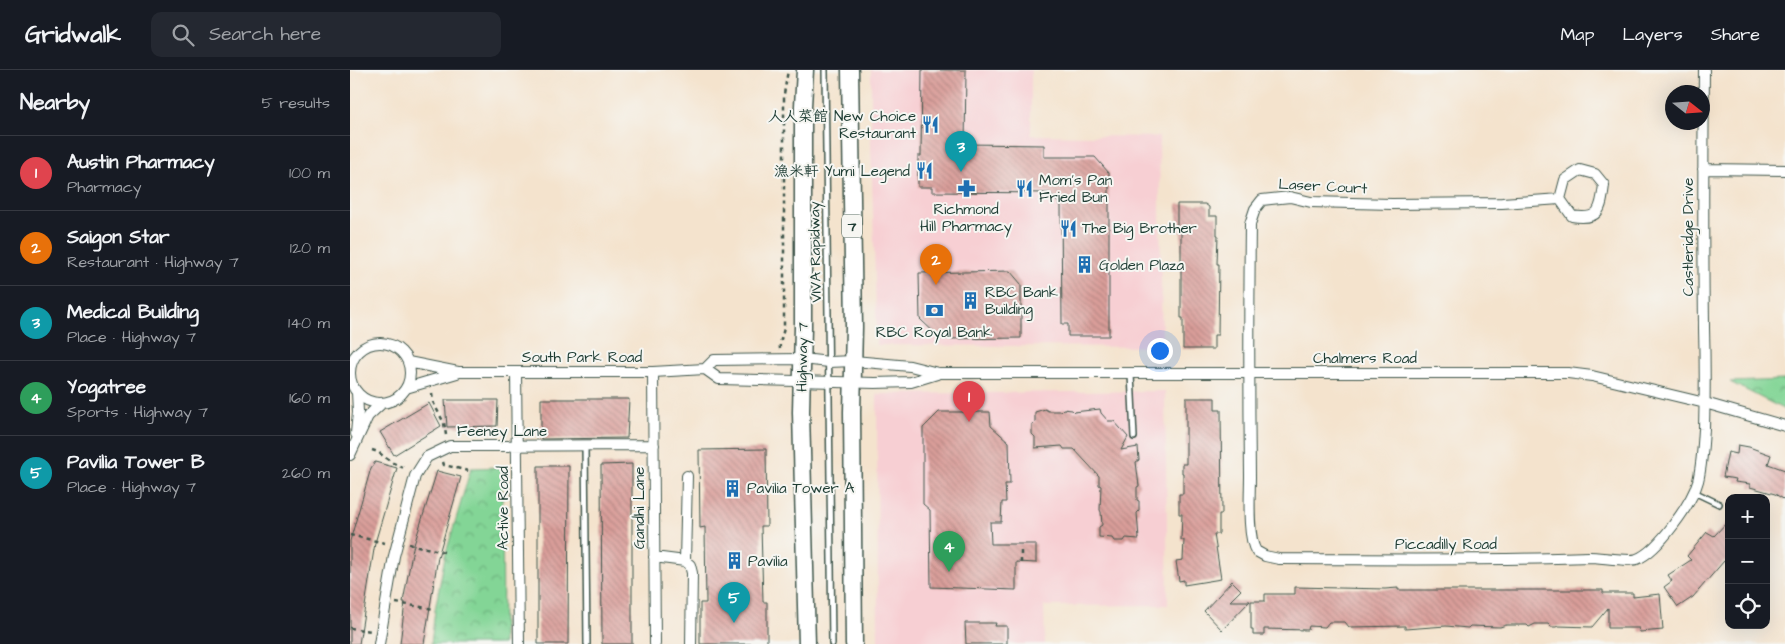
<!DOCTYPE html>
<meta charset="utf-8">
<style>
:root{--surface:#171b24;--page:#242831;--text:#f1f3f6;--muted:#9ea1a6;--line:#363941;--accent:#1f6fb2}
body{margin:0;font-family:"Architects Daughter","LXGW WenKai TC",sans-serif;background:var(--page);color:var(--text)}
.controls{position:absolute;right:15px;bottom:15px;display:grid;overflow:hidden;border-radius:10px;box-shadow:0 5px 20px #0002}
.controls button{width:45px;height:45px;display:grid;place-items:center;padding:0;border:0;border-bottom:1px solid var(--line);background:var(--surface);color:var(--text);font:25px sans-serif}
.compass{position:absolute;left:1315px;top:15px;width:45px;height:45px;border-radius:50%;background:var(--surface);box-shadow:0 5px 20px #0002;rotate:107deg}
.you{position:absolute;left:809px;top:280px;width:18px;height:18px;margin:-12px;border:4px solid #fff;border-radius:50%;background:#1a73e8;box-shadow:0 0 0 8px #1a73e833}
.badge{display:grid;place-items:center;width:32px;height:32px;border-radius:50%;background:var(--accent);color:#fff;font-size:16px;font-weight:700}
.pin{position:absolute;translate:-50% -41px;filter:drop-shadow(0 1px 2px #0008)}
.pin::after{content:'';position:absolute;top:26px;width:18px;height:15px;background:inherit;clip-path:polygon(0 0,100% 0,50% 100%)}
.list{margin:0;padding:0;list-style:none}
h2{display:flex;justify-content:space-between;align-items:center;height:65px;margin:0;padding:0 20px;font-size:21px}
h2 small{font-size:16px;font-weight:400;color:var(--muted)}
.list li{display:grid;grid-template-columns:32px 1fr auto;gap:15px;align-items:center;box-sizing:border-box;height:75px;padding:0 20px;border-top:1px solid var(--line)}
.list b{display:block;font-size:19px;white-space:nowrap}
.list p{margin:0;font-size:16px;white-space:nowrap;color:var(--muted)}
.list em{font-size:16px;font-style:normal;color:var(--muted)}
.icon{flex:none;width:28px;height:28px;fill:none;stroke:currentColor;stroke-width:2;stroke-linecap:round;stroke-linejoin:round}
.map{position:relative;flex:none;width:1435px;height:574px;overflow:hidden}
header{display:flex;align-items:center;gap:30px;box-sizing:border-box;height:70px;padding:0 25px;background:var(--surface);border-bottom:1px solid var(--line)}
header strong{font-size:24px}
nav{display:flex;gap:28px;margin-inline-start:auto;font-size:18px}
.search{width:350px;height:45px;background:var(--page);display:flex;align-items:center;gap:12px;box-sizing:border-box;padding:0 18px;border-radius:10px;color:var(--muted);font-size:19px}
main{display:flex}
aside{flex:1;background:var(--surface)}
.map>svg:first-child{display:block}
.built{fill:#f7cfd3}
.park{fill:url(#park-crowns);stroke:#518965}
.building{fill:url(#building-back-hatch)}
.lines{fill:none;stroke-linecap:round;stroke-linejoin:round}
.service-casing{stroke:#3f564b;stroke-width:8}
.minor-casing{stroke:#3f564b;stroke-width:12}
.primary-casing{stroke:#3f564b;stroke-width:19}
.path{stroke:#3f564b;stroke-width:2.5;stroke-dasharray:4 4;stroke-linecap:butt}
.service{stroke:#fff;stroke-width:5}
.minor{stroke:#fff;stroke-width:10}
.primary{stroke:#fff;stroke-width:16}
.labels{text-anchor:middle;stroke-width:4;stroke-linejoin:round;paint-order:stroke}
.shield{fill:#f6f6f2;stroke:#60746d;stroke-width:1}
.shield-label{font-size:14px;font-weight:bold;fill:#1f3d34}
.poi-label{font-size:15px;fill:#1f3d34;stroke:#f6f6f2;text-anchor:start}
.street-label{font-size:15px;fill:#1f3d34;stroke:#f6f6f2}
</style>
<header>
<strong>Gridwalk</strong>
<div class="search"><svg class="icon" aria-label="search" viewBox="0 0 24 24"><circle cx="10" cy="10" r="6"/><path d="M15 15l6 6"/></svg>Search here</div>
<nav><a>Map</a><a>Layers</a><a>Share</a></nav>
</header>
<main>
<aside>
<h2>Nearby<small>5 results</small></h2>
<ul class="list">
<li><span class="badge" style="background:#e0444e">1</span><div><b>Austin Pharmacy</b><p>Pharmacy</p></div><em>100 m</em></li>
<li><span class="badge" style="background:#e8710a">2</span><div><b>Saigon Star</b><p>Restaurant · Highway 7</p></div><em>120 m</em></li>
<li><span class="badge" style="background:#0f9aa8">3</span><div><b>Medical Building</b><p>Place · Highway 7</p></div><em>140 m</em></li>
<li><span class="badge" style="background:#2e9e5b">4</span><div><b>Yogatree</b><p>Sports · Highway 7</p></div><em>160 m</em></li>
<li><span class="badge" style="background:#0f9aa8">5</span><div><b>Pavilia Tower B</b><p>Place · Highway 7</p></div><em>260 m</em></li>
</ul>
</aside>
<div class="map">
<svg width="1435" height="574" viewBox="0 0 1435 574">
<defs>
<pattern id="park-crowns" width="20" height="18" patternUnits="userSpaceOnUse" patternTransform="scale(1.25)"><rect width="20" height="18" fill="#83d596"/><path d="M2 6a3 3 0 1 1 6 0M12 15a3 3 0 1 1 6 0" fill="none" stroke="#6bae7b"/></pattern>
<pattern id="building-back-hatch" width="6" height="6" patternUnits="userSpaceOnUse" patternTransform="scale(1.25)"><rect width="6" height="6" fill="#da9e9a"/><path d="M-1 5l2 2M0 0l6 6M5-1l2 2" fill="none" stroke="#b0827e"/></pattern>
</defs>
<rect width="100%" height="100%" fill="#f6f6f2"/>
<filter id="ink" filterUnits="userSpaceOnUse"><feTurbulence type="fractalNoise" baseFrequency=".02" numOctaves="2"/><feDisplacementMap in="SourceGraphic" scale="10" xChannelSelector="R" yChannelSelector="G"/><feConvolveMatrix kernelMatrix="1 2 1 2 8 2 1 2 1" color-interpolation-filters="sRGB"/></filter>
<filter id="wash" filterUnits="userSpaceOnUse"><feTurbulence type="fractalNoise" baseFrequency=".0096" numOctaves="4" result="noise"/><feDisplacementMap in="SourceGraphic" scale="20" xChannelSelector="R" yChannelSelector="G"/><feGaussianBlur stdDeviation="1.12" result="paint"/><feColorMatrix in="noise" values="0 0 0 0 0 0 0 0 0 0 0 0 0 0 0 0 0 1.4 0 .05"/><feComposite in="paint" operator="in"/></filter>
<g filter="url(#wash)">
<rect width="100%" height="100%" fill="#f4e3cd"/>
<!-- built -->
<path class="built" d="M521,0H681V65L809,67L812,277L527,275L521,76Z
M815,321L818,535L694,536L695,574H528L527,324Z"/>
<!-- park -->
<path class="park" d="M1435,310V340L1380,312Z
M152,397L153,574H81L85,540L95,486L121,398Z"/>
<g id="blocks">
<!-- building -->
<path class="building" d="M572,0H616L615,74L694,75V87H745L759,103V266H718V254H712L711,136L700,123L582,122V117H568V86H571Z
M827,134H855L859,137V146H867V165H868L867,194H869L868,265H864V279H833V248H831V161H827Z
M660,201L671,214V268L591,269L570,249L569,203Z
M836,328H865V340H871L872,444H869V464H864L871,509L834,515V510L829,511L826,491L833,490L834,470H831L832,444H829V424H833V403H832V394H836Z
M191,329H279L277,368L191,369Z
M95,330H148L147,356L97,357Z
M79,333L91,356L44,385L30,362Z
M695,339L698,341H711L713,339L722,340L724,342L750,339L751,343L758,351H764L778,367L771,380L788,377L789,390L786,392L789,416L787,417V430L789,431V441L787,443L789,469L776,468L774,471H764L762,468L749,467V457L752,455L751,442L750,440L751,416L749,415V406L724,379H714L712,376L685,378V367L682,364V354L685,352V342Z
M589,342H640L641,356L659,372L660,414H655L656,432H652L651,452H640L641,474H686V493L666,492V520L581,517L580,440L573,434V358Z
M1388,375L1399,377L1421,385L1418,394L1435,400V430L1425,424L1400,417V414L1385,412L1386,409L1373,407L1378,382L1387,384Z
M416,379L417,456H411L413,532H417V574H350V533H356L355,457L350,458L349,380Z
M25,392L47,398L25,473L9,574H0V471L21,398Z
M282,394V574H252L251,395Z
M188,396H219L218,574H188Z
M87,401L111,407L88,487L74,574H50L55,532H53L63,478Z
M1379,450V495L1374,491L1343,527L1328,537L1314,517L1322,511L1318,505L1341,490L1337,486L1357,462L1364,466Z
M882,511L891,520L880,531H900L872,560L854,541Z
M945,517L1035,519L1048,518V520H1253V523H1283V527L1310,524L1313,560L1290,562L1289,558H1258V538L1242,557L1208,556L1206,557H1201L1198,554H1185L1179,557L1177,555H1156L1150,557L1120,556L1118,558L1096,556L1055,559V556L999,557L995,552H979L975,557L959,556L958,560L914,559V565H903V559H901V531H915V524H945Z
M615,553H646L645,556H657V574H616Z"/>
</g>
</g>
<g filter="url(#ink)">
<use href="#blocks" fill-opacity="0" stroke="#3f564b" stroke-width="1"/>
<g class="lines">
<defs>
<path id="service" d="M475,0L482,574
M781,304L784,367
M235,375L237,574
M1344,422L1369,434"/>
<path id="minor" d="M1353,99L1435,100
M1210,129L1215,110L1230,100L1245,104L1254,115C1251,139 1250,151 1222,146L1210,129L1152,133L1042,134L961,132L940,127L912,130L905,139L900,154C899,238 899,322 900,406C900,424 897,467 906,481L915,486L929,489C1032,489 1136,491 1239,487C1250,487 1280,492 1287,489C1308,481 1342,433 1348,411C1352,394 1353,376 1354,359C1355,325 1355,292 1354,258C1353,172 1353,86 1354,0
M0 303a30 30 0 1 1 60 0a30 30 0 1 1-60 0Z
M58,292L108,302H303L355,299L369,309L525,313L561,312L587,304
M355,299L364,290L453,289L479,292L504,291L560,296L588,303H1218L1242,306L1355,333L1435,356
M166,302L169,574
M303,302L305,574
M56,318L107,303
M6,364L8,342L7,322
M0,385L18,346L32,333
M304,487L335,491L340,495L342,503L341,574
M335,491L337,406
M29,574L44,486L65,406L77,387L100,376L304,375"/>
<path id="primary" d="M455,0L453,36V257L451,342L457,574
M500,0L504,257L502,342L504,574"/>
</defs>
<!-- service casing -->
<use href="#service" class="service-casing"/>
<!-- minor casing -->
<use href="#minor" class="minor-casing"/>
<!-- primary casing -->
<use href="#primary" class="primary-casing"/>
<!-- path -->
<path class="path" d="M430,279C429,272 433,265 434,257V24L438,0
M82,324L83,332L94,353L96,365
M22,380L28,382L41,392L56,399
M93,392L94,395L119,401
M0,465L35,473
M59,474L94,482
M671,493V478
M46,533L84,539
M0,558L21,561"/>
<!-- service -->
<use href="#service" class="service"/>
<!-- minor -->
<use href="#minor" class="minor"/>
<!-- primary -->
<use href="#primary" class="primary"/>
</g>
</g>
<!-- icons -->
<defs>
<symbol id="restaurant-bare" viewBox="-9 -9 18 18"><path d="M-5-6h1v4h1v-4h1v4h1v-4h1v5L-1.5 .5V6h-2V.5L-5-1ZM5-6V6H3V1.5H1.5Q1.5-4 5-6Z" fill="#1f6fb2" stroke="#f6f6f2" stroke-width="2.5" paint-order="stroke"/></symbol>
<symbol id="pharmacy-bare" viewBox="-9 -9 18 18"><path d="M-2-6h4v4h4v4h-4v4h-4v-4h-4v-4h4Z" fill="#1f6fb2" stroke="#f6f6f2" stroke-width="2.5" paint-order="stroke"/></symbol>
<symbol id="building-bare" viewBox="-9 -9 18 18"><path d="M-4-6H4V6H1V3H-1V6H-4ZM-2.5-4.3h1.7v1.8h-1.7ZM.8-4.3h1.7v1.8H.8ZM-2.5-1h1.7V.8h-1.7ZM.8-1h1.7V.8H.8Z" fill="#1f6fb2" stroke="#f6f6f2" stroke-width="2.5" paint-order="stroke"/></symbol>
<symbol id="bank-bare" viewBox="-9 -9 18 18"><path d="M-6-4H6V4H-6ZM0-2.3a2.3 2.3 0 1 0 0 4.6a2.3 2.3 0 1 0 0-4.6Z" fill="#1f6fb2" stroke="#f6f6f2" stroke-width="2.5" paint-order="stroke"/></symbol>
</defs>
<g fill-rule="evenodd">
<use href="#restaurant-bare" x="568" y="42" width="25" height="25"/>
<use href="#restaurant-bare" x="562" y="88" width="25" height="25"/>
<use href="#pharmacy-bare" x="604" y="106" width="25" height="25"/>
<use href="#restaurant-bare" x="662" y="106" width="25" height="25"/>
<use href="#restaurant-bare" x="706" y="146" width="25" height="25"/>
<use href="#building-bare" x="722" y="182" width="25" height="25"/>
<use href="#building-bare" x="608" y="218" width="25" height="25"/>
<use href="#bank-bare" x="572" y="228" width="25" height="25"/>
<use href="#building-bare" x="370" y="406" width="25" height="25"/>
<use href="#building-bare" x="372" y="478" width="25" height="25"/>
</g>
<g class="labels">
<!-- shield labels -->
<rect class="shield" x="492" y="144.5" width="20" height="23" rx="4"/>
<g class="shield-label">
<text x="502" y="161">7</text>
</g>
<!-- poi labels -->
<g class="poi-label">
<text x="566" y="51" text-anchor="end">人人菜館 New Choice<tspan x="566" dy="17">Restaurant</tspan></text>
<text x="560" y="106" text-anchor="end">漁米軒 Yumi Legend</text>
<text x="689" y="115">Mom's Pan<tspan x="689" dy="17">Fried Bun</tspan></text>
<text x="616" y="144" text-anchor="middle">Richmond<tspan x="616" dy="17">Hill Pharmacy</tspan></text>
<text x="732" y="163">The Big Brother</text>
<text x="749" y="200">Golden Plaza</text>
<text x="635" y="227">RBC Bank<tspan x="635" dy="17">Building</tspan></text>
<text x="584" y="267" text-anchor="middle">RBC Royal Bank</text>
<text x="397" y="423">Pavilia Tower A</text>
<text x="398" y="496">Pavilia</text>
</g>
<!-- street labels -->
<g class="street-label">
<text transform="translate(973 116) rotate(3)" y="5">Laser Court</text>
<text transform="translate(1338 167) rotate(-90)" y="5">Castleridge Drive</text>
<text transform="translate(465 182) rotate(-91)" y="5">VIVA Rapidway</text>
<text x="232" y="292">South Park Road</text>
<text transform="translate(452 287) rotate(-89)" y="5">Highway 7</text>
<text x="1015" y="293">Chalmers Road</text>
<text x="152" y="366">Feeney Lane</text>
<text transform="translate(153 438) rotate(-90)" y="5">Active Road</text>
<text transform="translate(289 438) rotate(-90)" y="5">Gandhi Lane</text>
<text x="1096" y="479">Piccadilly Road</text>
</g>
</g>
</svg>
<div class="controls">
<button>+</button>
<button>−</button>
<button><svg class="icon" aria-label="locate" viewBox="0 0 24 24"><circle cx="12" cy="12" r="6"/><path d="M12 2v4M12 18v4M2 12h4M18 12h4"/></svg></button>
</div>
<svg class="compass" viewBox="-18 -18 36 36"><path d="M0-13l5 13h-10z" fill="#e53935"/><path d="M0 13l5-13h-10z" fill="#9ea1a6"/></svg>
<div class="you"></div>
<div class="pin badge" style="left:619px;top:352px;background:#e0444e">1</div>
<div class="pin badge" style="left:586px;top:215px;background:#e8710a">2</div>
<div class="pin badge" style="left:611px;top:102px;background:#0f9aa8">3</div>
<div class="pin badge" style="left:599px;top:502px;background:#2e9e5b">4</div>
<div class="pin badge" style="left:384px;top:553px;background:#0f9aa8">5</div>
</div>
</main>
